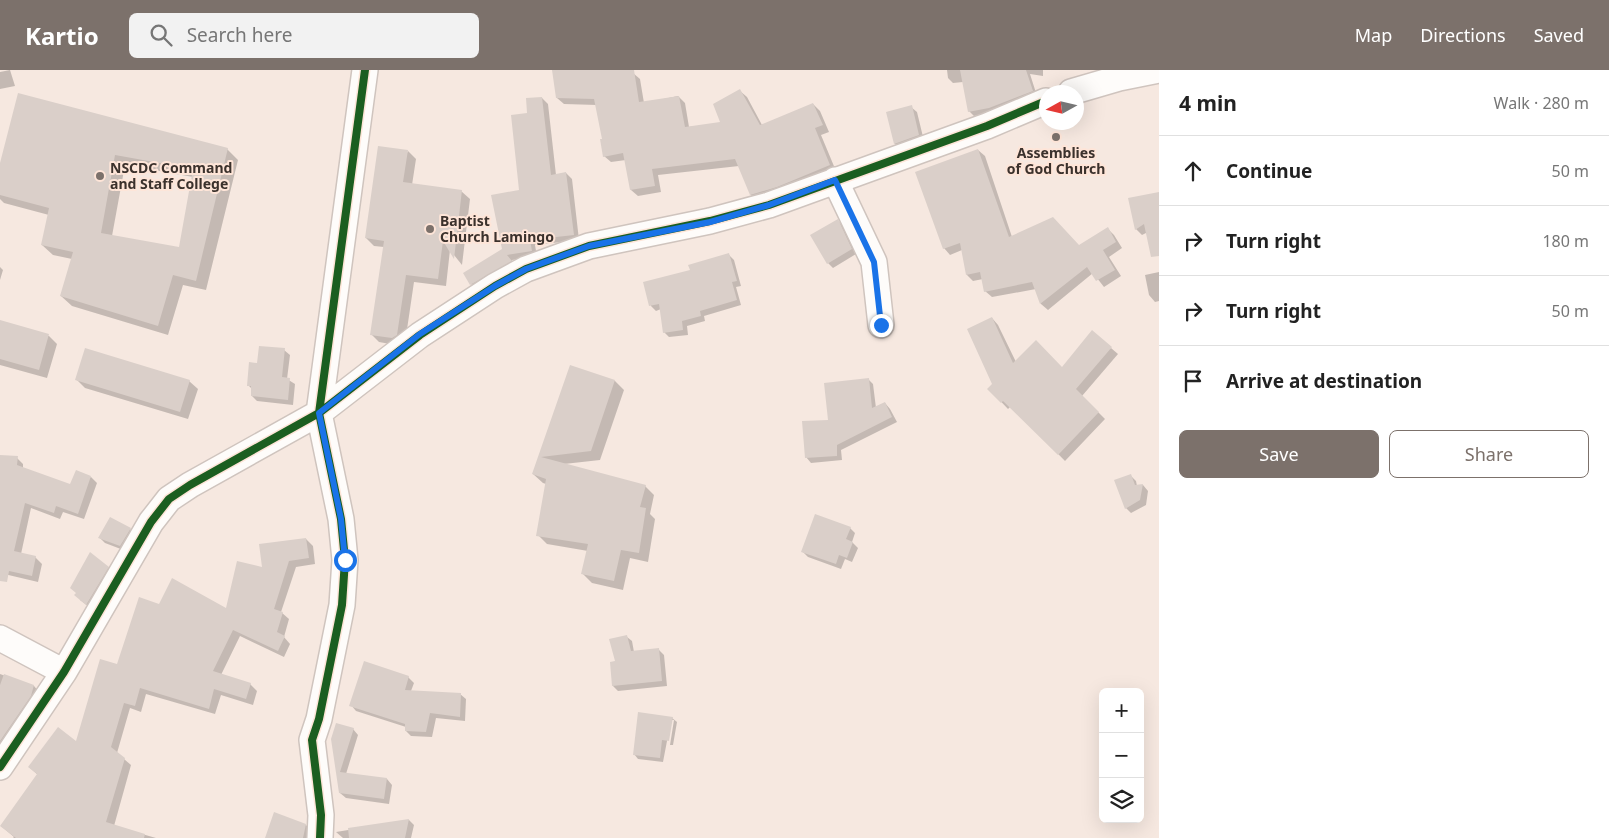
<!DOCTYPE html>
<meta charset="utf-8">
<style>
:root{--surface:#fff;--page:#f2f2f2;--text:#222;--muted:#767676;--line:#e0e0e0;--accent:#7c716b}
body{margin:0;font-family:"Noto Sans",sans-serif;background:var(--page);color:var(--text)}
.controls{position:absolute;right:15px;bottom:15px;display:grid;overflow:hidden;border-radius:8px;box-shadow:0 5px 20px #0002}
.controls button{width:45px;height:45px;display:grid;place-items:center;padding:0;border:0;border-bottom:1px solid var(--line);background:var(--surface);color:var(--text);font:25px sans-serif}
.compass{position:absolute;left:1039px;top:15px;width:45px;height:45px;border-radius:50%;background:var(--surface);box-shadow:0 5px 20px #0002;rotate:262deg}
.stop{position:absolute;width:15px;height:15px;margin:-11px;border:4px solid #1a73e8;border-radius:50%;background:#fff}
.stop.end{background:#1a73e8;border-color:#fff;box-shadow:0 1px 5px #0008}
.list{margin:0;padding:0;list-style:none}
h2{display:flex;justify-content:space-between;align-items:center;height:65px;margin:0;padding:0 20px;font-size:21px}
h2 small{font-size:16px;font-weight:400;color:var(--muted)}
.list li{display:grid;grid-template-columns:32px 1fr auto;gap:15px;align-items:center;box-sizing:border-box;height:70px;padding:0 20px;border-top:1px solid var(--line)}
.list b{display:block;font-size:19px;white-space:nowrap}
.list em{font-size:16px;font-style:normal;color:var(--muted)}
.actions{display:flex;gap:10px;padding:15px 20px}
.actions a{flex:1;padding:11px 0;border:1px solid var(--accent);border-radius:8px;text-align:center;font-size:18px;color:var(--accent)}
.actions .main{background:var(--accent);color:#fff}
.icon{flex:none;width:28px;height:28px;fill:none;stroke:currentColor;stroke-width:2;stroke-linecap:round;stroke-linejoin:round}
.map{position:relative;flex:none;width:1159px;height:768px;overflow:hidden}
header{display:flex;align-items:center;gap:30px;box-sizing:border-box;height:70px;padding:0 25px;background:var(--accent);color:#fff}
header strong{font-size:24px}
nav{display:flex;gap:28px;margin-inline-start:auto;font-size:18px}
.search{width:350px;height:45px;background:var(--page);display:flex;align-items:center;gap:12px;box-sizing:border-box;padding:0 18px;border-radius:8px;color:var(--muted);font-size:19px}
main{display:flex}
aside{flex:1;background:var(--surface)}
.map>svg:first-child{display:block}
.shadow{fill:#0003;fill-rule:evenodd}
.building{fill:#dacfc9;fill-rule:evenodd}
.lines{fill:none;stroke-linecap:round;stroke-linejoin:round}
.minor-casing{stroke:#cfc4be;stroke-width:28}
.minor{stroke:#fefcfa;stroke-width:25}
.cycleway-casing{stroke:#fee5d8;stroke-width:11}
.cycleway{stroke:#1b5e20;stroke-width:8}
.route{stroke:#1a73e8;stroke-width:6}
.poi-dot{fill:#7c716b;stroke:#fee5d8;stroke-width:2}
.labels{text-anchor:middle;stroke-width:4;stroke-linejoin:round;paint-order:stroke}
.poi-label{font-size:14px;font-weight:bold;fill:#3b312c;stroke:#fee5d8;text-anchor:start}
</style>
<header>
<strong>Kartio</strong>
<div class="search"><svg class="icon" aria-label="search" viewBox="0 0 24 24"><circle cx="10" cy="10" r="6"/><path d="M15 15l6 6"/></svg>Search here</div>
<nav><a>Map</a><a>Directions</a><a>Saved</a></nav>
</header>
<main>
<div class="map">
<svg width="1159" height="768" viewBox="0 0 1159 768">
<rect width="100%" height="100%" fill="#f6e8e0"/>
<!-- shadow -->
<path class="shadow" d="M10,0L15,16L0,19V2Z
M554,0H620L633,3L640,9L644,33L678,26L685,33L689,57L722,53L740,21L747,27L762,55L813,34L820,41L829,62L821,65L836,101L758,131L751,125L739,96L658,105L661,122L638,126L631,120L626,90L611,92L604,86L603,70L597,35L564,34L557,28Z
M947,0H1043V6L1030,4L1037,26L996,42L974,46L969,41L963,12L953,13L948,8Z
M19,25L227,79L238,90L206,220L183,215L168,265L72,236L61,226L72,189L53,185L42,175L49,145L4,133L0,129V98ZM125,95L193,107L180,178L112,166Z
M542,28L548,34L556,105L566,103L572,109L579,170L535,175L537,187L512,190L516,197L477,220L471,214L503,179L521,121L528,44Z
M911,37L917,42L924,71L901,79L895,74L888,42Z
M978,80L985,86L1012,167L1079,177L1108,159L1114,165L1122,178L1109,187L1121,206L1104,217L1093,203L1048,240L1041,234L1036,219L992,227L985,221L983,209L973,211L967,205L962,180L950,185L944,178Z
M408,81L416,89L412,115L461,121L470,129L462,195L450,180L446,216L414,212L405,273L401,276L379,272L371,264L384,177L374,176L366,168Z
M1159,123V166L1148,162L1142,165L1136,159Z
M837,150L843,156L856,184L833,198L828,193Z
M729,185L734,190L741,216L736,217L741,235L704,246L705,251L687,256L688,265L669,267L664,262L661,239L656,241L651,236L645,213L691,201Z
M0,197L3,200L0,210Z
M1159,202V231L1155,232L1149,225L1145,205Z
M992,248L998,255L1016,292L1062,298L1111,278L1118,284L1082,326L1105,349L1065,391L1011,336L1008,339L989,319L994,315Z
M0,252L49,266L57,274L47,308L0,295Z
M284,280L290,285L287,309L295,314L293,335L257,331L252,326V319L248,315L259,294Z
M571,297L615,311L624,320L600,390L564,394L645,416L654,425L650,444L655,449L648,492L630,488L623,520L592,513L583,504L588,481L547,474L538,465L546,414L543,413L533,404Z
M868,309L873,314L876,338L885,333L890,339L897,352L841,380L842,390L811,393L806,387Z
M77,310L189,311L198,319L188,349L85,318Z
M0,386L17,388L23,394V399L71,416L91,407L97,413L84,449L63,442L60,449L31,438L21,484L35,487L42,494L38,512L0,503Z
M1130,405L1136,411L1137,416L1143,415L1148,421L1146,435L1131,443L1126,438Z
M850,458L855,463L852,472L858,478L852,492L845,489L841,499L808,487L803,482Z
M130,459L135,465L126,481L105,473L100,468Z
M306,469L313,476L315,494L296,497L281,542L289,549L284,567L290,574L284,587L240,566L221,605L250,614L257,621L253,635L221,625L215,644L146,624L141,642L130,638L117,683L131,695L114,756L156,768H13L14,767L1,756L38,705L29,697L77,673L118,595L159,535L227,539L264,498Z
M108,497L112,502L91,538L80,530Z
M627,567L632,571L634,582L659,580L664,585L667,616L618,621L613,616L611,593L616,592Z
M0,604L34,616L40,623L0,686Z
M408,607L414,613L411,621L460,624L466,629L465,651L436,648L432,667L411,666L406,661V657L356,641L351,635Z
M672,648L677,652L673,675H670L674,650H671L663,692L638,689L634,684Z
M353,659L358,665L346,704L387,709L392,715L389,734L346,728L340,723L332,669Z
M409,750L414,755L411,768H343L336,762Z
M306,755L312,762V768H266Z"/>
<!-- building -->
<path class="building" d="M552,0H634L639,32L679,26L685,57L720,52L713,34L740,19L760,55L813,33L823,55L815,58L830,95L777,117L750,125L735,89L652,99L655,116L630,120L623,83L603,87L600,69H602L594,29L556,28Z
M960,0H1026L1033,21L989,38L968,42Z
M18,23L228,78L196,211L173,205L158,256L60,226L73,182L41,175L49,138L0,125V93ZM115,85L193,99L179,177L101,163Z
M542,27L551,105L566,102L574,165L530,170L532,181L507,185L512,191L470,215L463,203L502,179L491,125L519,120L511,45L527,43L526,28Z
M912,35L919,65L894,74L886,42Z
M378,76L408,80L403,112L462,120L454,189L443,171L438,209L406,205L397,265L392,268L370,265L384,171L365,168Z
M978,79L1009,167L1053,147L1079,175L1108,157L1116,172L1103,180L1115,200L1096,211L1087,197L1040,234L1032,212L984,222L980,202L966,205L960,173L943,179L915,102Z
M1159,122V186L1151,187L1144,154L1135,160L1128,128Z
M838,149L852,179L827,194L810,165Z
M729,183L737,211L732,212L737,230L700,241L701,246L682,251L683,260L663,263L659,234L649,236L643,212L690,200L688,195Z
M992,247L1013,293L1036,270L1062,297L1092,260L1112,277L1076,319L1099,342L1058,385L1003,331L1001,333L987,319L992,314L967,259Z
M0,250L49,264L39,300L0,289Z
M259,276L285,278L282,307L290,308L288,330L251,326V316H247L249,292L257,293Z
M85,278L190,310L180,342L75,310Z
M570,295L615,310L591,381L541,387L646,415L640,437L646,438L639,483L621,480L614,511L581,504L588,474L536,466L546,409L532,404Z
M869,308L872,338L885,332L892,347L837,375V386L805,388L802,351L828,350L824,313Z
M0,385L18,386L17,395L70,414L76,400L91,406L78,444L56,436L54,443L25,433L14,481L36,486L32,506L9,501L7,512L0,511Z
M1131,404L1135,415L1143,414L1140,430L1125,439L1114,410Z
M815,444L851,457L846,469L853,472L847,488L839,485L836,494L801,482Z
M110,447L131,458L120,476L98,468Z
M306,468L309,488L289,491L274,539L283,542L277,562L285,566L278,581L233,560L213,601L251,613L246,629L214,619L209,639L140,618L135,636L124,633L111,677L125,688L106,752L145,764L144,768H16L0,756L37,704L28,697L58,657L76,671L100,589L117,594L139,527L159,534L172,508L226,538L237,491L262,497L259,474Z
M90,482L109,497L86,535L74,525L76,523L70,518Z
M627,565L631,581L659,578L662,611L612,616L610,592L615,591L609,569Z
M364,591L409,606L405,620L461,623L460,647L430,643L426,662L405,661V654L349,636Z
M4,604L34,615L31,626L0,671V615Z
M638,642L673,647L669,671L662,670L660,688L633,685Z
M336,653L354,658L340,702L387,708L384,729L339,723L331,669Z
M274,742L306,754L303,768H265Z
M409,749L405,768H349L348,758Z"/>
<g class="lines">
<defs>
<path id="minor" d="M1071,22L1119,8L1159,0
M835,110L874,192L881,255
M0,568L64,602
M0,697L64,602L151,452L169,429L190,415L319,343L420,265L495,216L526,199L589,176L710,151L769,135L987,56L1046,31
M320,768L321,745L312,670L319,649L342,535L345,490L341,449L319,343L365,0"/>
</defs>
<!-- minor casing -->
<use href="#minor" class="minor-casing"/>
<!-- minor -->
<use href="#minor" class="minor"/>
<defs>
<path id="cycleway" d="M0,697L64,602L151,452L169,429L190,415L319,343L420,265L495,216L526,199L589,176L710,151L769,135L987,56L1046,31
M320,768L321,745L312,670L319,649L342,535L345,490L341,449L319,343L365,0"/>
</defs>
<!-- cycleway casing -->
<use href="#cycleway" class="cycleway-casing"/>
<!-- cycleway -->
<use href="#cycleway" class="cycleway"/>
</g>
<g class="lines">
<!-- route -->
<path class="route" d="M345,490L341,449L319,343L420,264L495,216L526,199L589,176L710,152L769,135L835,110L874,192L881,255"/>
</g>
<!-- markers -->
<g class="poi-dot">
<circle cx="1056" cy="67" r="5"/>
<circle cx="100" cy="106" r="5"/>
<circle cx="430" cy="159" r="5"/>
</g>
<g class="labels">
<!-- poi labels -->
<g class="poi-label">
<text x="1056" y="88" text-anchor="middle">Assemblies<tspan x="1056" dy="16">of God Church</tspan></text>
<text x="110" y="103">NSCDC Command<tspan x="110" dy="16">and Staff College</tspan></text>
<text x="440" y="156">Baptist<tspan x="440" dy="16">Church Lamingo</tspan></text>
</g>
</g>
</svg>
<div class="controls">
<button>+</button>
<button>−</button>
<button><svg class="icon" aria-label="layers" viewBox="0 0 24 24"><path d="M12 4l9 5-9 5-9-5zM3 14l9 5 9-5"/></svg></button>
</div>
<svg class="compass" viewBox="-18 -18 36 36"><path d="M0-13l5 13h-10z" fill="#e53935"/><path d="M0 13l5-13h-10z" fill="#767676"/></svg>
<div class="stop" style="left:345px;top:490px"></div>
<div class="stop end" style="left:881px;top:255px"></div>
</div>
<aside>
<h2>4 min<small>Walk · 280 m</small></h2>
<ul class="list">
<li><svg class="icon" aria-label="ahead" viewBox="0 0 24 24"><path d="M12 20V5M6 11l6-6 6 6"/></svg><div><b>Continue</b></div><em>50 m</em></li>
<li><svg class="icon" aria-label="right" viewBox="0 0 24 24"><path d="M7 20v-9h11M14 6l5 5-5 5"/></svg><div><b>Turn right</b></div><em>180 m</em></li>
<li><svg class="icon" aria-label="right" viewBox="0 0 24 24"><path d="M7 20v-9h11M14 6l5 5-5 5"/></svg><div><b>Turn right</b></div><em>50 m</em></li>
<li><svg class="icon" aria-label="arrive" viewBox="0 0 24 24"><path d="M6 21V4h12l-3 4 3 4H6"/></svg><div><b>Arrive at destination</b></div></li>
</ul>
<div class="actions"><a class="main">Save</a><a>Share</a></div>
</aside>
</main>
